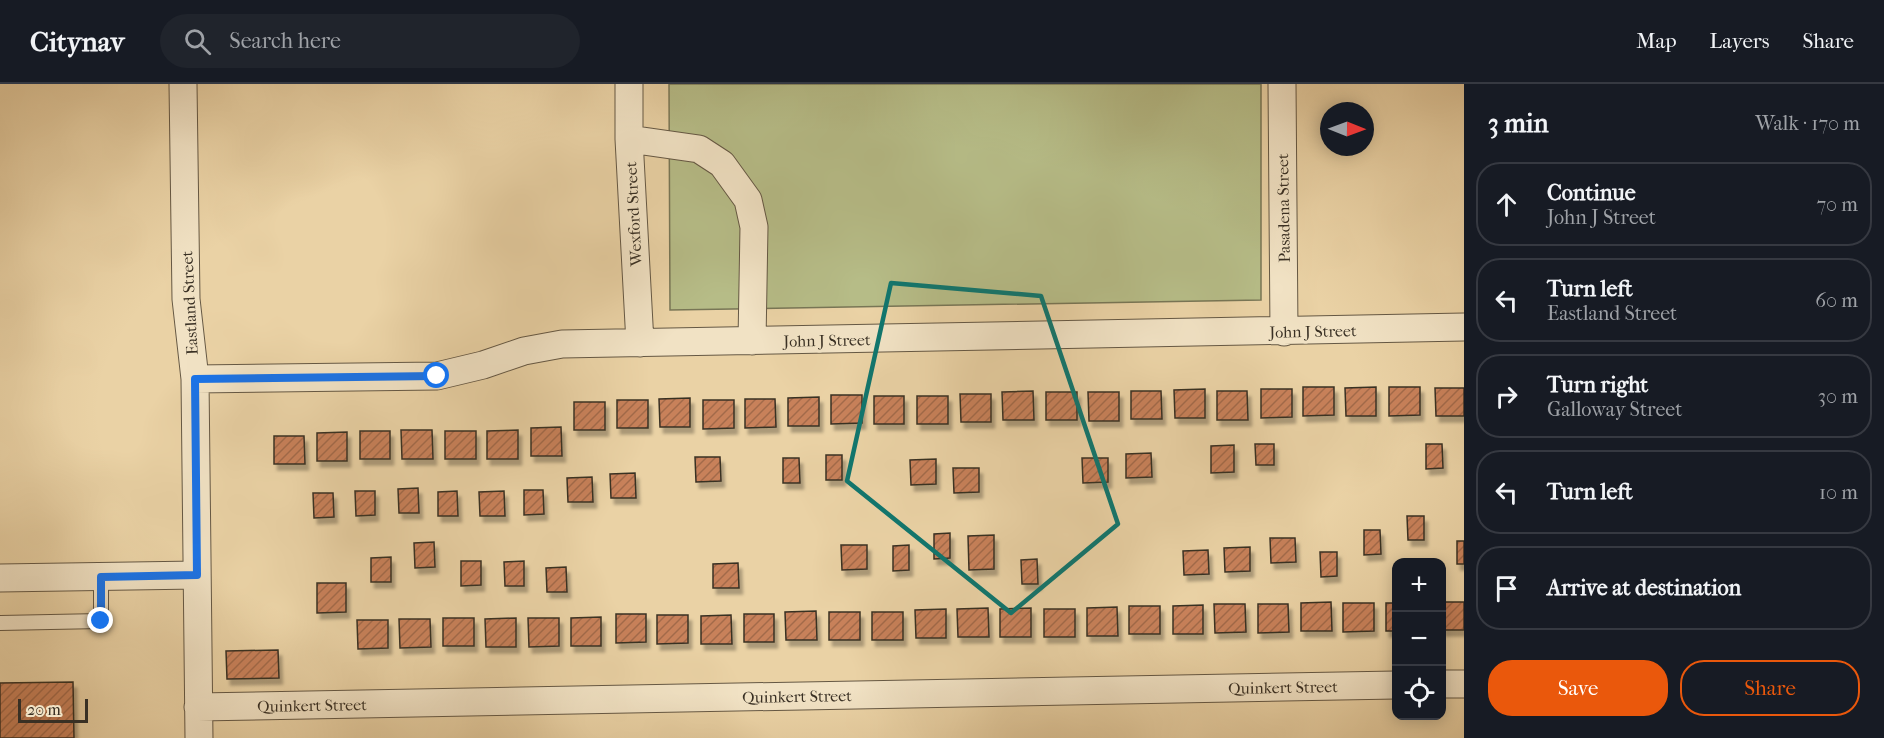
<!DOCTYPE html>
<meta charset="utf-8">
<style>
:root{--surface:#171b24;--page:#20242c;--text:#f1f3f6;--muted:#9ea1a6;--line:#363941;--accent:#ea580c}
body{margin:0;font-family:"IM FELL French Canon",serif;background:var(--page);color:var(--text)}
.controls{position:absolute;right:18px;bottom:18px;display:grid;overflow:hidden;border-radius:12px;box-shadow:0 3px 15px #0003}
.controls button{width:54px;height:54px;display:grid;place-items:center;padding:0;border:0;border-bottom:2px solid var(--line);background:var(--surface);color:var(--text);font:30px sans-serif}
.compass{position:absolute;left:1320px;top:18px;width:54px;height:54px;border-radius:50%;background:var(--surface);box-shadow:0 3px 15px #0003;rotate:91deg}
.scale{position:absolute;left:18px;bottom:15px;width:70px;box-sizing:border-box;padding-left:6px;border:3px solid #393024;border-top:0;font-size:16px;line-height:21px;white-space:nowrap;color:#393024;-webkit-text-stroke:4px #f1e2c4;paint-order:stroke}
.stop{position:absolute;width:18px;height:18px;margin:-14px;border:4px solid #1a73e8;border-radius:50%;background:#fff}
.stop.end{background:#1a73e8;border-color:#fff;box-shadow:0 2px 6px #0008}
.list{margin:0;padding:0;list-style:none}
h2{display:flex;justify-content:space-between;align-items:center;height:78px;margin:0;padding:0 24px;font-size:26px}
h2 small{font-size:20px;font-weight:400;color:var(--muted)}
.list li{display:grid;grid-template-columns:39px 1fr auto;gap:18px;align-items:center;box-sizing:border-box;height:84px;margin:0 12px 12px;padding:0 12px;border:2px solid var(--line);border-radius:24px}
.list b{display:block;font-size:22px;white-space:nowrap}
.list p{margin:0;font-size:20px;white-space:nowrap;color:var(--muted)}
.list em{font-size:20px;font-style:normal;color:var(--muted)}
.actions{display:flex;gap:12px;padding:18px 24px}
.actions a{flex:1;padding:14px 0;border:2px solid var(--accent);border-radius:24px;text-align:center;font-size:21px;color:var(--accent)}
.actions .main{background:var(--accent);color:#fff}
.icon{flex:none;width:33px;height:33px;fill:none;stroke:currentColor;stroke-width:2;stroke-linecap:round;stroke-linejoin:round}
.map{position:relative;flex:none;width:1464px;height:654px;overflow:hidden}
header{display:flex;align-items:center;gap:36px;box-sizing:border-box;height:84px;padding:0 30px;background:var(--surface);border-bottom:2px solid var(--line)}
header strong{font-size:28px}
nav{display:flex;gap:33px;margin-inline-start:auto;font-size:21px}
.search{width:420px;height:54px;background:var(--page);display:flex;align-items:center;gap:15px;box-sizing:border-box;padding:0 21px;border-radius:33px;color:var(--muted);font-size:22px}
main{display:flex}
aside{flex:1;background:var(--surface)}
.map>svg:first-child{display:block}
.grass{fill:#b6bc87;stroke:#787656;stroke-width:1.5}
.building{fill:url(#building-hatch);stroke:#393024;stroke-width:1.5;filter:url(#shadow)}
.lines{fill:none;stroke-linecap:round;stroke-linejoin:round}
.lane-casing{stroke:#655844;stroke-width:16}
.street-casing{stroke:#655844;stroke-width:29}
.lane{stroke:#f1e2c4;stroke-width:14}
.street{stroke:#f1e2c4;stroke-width:27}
.route{stroke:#1a73e8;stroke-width:8}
.marked{fill:none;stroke:#0f766e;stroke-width:4.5;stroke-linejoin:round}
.labels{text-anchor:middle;stroke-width:6;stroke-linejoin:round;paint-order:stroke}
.street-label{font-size:16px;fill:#393024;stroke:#f1e2c4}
</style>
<header>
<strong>Citynav</strong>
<div class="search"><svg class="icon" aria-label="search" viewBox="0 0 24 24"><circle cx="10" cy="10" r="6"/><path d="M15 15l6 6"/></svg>Search here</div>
<nav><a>Map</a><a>Layers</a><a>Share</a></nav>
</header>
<main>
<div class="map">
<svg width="1464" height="654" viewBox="0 0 1464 654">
<defs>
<pattern id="building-hatch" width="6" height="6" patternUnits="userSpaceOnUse" patternTransform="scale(1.5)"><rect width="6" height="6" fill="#c8815a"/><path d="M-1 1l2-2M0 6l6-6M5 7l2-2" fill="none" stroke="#a36a4a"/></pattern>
<filter id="shadow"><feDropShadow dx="3.5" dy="6" stdDeviation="1.5" flood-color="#0004"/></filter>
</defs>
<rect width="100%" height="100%" fill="#ead2a5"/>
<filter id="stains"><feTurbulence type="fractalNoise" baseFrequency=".00333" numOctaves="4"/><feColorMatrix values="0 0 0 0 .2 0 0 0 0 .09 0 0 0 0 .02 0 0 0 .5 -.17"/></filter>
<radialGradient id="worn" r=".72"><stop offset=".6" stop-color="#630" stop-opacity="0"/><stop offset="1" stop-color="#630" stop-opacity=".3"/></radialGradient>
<!-- grass -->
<path class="grass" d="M669,0H1261V216L670,226Z"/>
<!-- building -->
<path class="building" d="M1303,303H1334V331L1303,332Z
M1376,303V332H1346L1345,304Z
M1389,303H1420V331L1389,332Z
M1435,304H1464V332H1436Z
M1205,305V334H1175L1174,306Z
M1261,305H1292V333L1261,334Z
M1033,307L1034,336H1003L1002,308Z
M1131,307H1161L1162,335H1131Z
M1217,307H1247L1248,336H1217Z
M1046,308H1077V336H1046Z
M1088,308H1119V337H1089Z
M960,310H991V338H961Z
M831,311H862V339L831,340Z
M874,312H904V340H874Z
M917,312H948V340H917Z
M819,313V342H788V314Z
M690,314V343H660L659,315Z
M745,315H775L776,343L745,344Z
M617,316H648V344H617Z
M703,316H734V344L703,345Z
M574,318H605V346H574Z
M561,343L562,372H531V344Z
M401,346H432L433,375H402Z
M518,346V375H487V347Z
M360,347H390V375H360Z
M445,347H476V375H445Z
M347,348V377H317V349Z
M274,352H304L305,380H274Z
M1255,360H1274V381H1256Z
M1426,360H1442L1443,384L1426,385Z
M1234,361V388L1211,389V362Z
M1151,369L1152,393L1126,394V370Z
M826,371H842V396H826Z
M695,373H720L721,397L696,398Z
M783,374H799L800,399H783Z
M1082,374H1108V398L1083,399Z
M936,375V400L911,401L910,376Z
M953,384H979V408L954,409Z
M635,389L636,414H611L610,390Z
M592,393L593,418H568L567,394Z
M418,404L419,429H399L398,405Z
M524,406H543L544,430L524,431Z
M355,407H375V431L356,432Z
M457,407L458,432H438V408Z
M504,407L505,432H480L479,408Z
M313,409H333L334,433L314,434Z
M1407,432H1424V456H1408Z
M1364,446H1380L1381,470L1364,471Z
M950,449V474L934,475V450Z
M994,451V485L969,486L968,452Z
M1270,454H1295L1296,478L1271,479Z
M1457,457H1464V480H1457Z
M434,458L435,483L415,484L414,459Z
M841,461H867V485L842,486Z
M909,461V486L893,487V462Z
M1250,463V487L1225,488L1224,464Z
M1208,466L1209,490L1184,491L1183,467Z
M1320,468H1337V492L1321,493Z
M391,473V498H371V474Z
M1037,475L1038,500H1022L1021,476Z
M461,477H481V501L461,502Z
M524,477V502H505L504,478Z
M738,479L739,504H713V480Z
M566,483L567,508H547L546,484Z
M317,499H346V528L317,529Z
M1331,518L1332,547H1301V519Z
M1442,518H1464V546H1442Z
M1343,519H1374V547L1343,548Z
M1386,519H1396V547H1386Z
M1214,520H1245L1246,548L1215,549Z
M1258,520H1288L1289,548L1258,549Z
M1203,521V550H1173V522Z
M1129,522H1160V550H1129Z
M1117,523L1118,552H1087V524Z
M988,524L989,553H958L957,525Z
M1031,524V553H1000V525Z
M946,525V554H916L915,526Z
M1044,525H1075V553H1044Z
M816,527L817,556H786L785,528Z
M829,528H860V556H829Z
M872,528H903V556H872Z
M616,530H646V558L616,559Z
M744,530H774V558H744Z
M657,531H688V559L657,560Z
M731,531L732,560H701V532Z
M601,533V562H571V534Z
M443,534H474V562H443Z
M516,534V563H486L485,535Z
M528,534H559V562L529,563Z
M399,535H430L431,563L400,564Z
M357,536H388V564L358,565Z
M278,566L279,594L227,595L226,567Z
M73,598L74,654H0V599Z"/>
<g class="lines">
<defs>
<path id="lane" d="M0,539L101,537V493"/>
<path id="street" d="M183,0L186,215L195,295L199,654
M629,0V55L640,259
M1282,0L1284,248
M629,55L699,65L722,80L748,116L754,143L752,257
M195,295L437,292L483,281L524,267L562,260L1464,243
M0,494L197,491
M1442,600H1464
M198,623L1396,601"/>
</defs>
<!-- lane casing -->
<use href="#lane" class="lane-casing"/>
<!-- street casing -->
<use href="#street" class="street-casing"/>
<!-- lane -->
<use href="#lane" class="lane"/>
<!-- street -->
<use href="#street" class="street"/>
</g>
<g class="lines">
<!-- route -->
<path class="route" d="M101,537V493L197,491L195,295L437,292"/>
</g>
<!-- marked area -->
<path class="marked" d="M891,199L1041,212L1118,440L1011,529L847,397Z"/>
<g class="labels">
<!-- street labels -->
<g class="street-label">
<text transform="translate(1283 124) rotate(-91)" y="6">Pasadena Street</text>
<text transform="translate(633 130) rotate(-93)" y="6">Wexford Street</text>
<text transform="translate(189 219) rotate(-93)" y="6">Eastland Street</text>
<text transform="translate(1313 247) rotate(-1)" y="6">John J Street</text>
<text transform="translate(827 256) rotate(-1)" y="6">John J Street</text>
<text transform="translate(1283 603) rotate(-1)" y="6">Quinkert Street</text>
<text transform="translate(797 612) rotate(-1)" y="6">Quinkert Street</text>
<text transform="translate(312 621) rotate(-1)" y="6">Quinkert Street</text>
</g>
</g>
<rect width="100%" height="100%" filter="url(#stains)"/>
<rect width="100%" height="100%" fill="url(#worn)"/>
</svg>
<div class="controls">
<button>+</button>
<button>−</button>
<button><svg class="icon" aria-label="locate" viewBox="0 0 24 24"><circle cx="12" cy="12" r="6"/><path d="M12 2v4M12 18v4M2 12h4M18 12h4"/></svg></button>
</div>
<svg class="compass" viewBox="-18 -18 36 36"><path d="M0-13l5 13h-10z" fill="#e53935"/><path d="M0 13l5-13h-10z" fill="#9ea1a6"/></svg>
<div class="scale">20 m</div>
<div class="stop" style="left:437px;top:292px"></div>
<div class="stop end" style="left:101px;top:537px"></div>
</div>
<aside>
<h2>3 min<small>Walk · 170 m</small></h2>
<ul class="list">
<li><svg class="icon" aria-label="ahead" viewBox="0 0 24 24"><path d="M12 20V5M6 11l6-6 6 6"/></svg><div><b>Continue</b><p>John J Street</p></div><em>70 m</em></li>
<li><svg class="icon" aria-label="left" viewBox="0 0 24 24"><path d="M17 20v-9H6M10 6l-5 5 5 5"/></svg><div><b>Turn left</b><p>Eastland Street</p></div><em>60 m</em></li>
<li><svg class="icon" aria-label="right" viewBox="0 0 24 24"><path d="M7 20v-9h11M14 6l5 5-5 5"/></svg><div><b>Turn right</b><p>Galloway Street</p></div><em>30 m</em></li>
<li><svg class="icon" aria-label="left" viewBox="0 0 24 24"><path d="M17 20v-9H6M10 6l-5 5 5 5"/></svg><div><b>Turn left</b></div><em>10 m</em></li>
<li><svg class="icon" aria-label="arrive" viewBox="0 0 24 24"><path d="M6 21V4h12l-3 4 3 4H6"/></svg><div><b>Arrive at destination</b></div></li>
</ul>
<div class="actions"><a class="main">Save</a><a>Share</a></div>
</aside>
</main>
